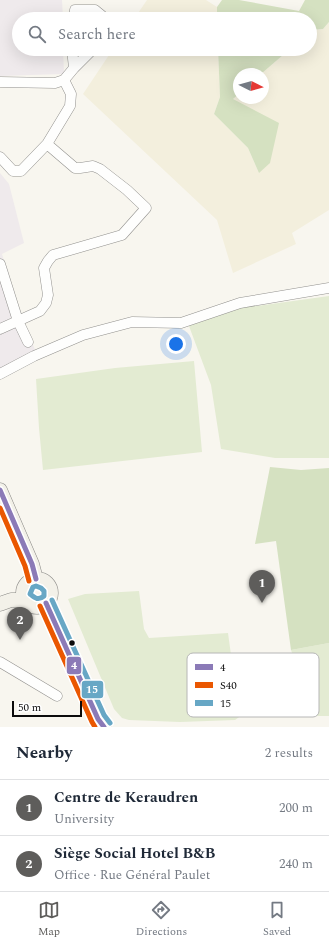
<!DOCTYPE html>
<meta charset="utf-8">
<style>
:root{--surface:#fff;--page:#f2f2f3;--text:#1f2937;--muted:#747a83;--line:#e0e1e3;--accent:#5e5d5b}
body{margin:0;font-family:Spectral,serif;background:var(--page);color:var(--text)}
.compass{position:absolute;left:233px;top:68px;width:36px;height:36px;border-radius:50%;background:var(--surface);box-shadow:0 4px 16px #0002;rotate:96deg}
.scale{position:absolute;left:12px;bottom:10px;width:70px;box-sizing:border-box;padding-left:4px;border:2px solid #0b0b0b;border-top:0;font-size:11px;line-height:14px;white-space:nowrap;color:#0b0b0b;-webkit-text-stroke:3px #fff;paint-order:stroke}
.you{position:absolute;left:176px;top:344px;width:14px;height:14px;margin:-10px;border:3px solid #fff;border-radius:50%;background:#1a73e8;box-shadow:0 0 0 6px #1a73e833}
.badge{display:grid;place-items:center;width:26px;height:26px;border-radius:50%;background:var(--accent);color:#fff;font-size:13px;font-weight:700}
.pin{position:absolute;translate:-50% -33px;filter:drop-shadow(0 1px 2px #0008)}
.pin::after{content:'';position:absolute;top:21px;width:14px;height:12px;background:inherit;clip-path:polygon(0 0,100% 0,50% 100%)}
.list{margin:0;padding:0;list-style:none}
h2{display:flex;justify-content:space-between;align-items:center;height:52px;margin:0;padding:0 16px;font-size:17px}
h2 small{font-size:13px;font-weight:400;color:var(--muted)}
.list li{display:grid;grid-template-columns:26px 1fr auto;gap:12px;align-items:center;box-sizing:border-box;height:56px;padding:0 16px;border-top:1px solid var(--line)}
.list b{display:block;font-size:15px;white-space:nowrap}
.list p{margin:0;font-size:13px;white-space:nowrap;color:var(--muted)}
.list em{font-size:13px;font-style:normal;color:var(--muted)}
.icon{flex:none;width:22px;height:22px;fill:none;stroke:currentColor;stroke-width:2;stroke-linecap:round;stroke-linejoin:round}
.map{position:relative;flex:none;width:329px;height:727px;overflow:hidden}
.search{position:absolute;background:var(--surface);box-shadow:0 4px 16px #0002;left:12px;right:12px;top:12px;height:44px;display:flex;align-items:center;gap:10px;box-sizing:border-box;padding:0 14px;border-radius:22px;color:var(--muted);font-size:15px}
.sheet{height:164px;background:var(--surface)}
nav{display:flex;justify-content:space-around;align-items:center;box-sizing:border-box;height:56px;border-top:1px solid var(--line);background:var(--surface);font-size:11px;color:var(--muted)}
nav a{display:grid;justify-items:center;gap:2px}
nav .on{color:var(--accent)}
.map>svg:first-child{display:block}
.industrial{fill:#efeaec}
.farmland{fill:#f3efdd}
.green{fill:#e3ebd2}
.forest{fill:#d5e1c1}
.lines{fill:none;stroke-linecap:round;stroke-linejoin:round}
.street-casing{stroke:#92918e;stroke-width:11}
.secondary-casing{stroke:#888784;stroke-width:15}
.street{stroke:#fefefd;stroke-width:10}
.secondary{stroke:#f3f1e9;stroke-width:14}
.bus-1-casing{stroke:#fff;stroke-width:8}
.bus-2-casing{stroke:#fff;stroke-width:8}
.bus-3-casing{stroke:#fff;stroke-width:8}
.bus-1{stroke:#8b7ab7;stroke-width:5}
.bus-2{stroke:#ea5701;stroke-width:5}
.bus-3{stroke:#67a7c5;stroke-width:5}
.bus-dot{fill:#0b0b0b;stroke:#fff;stroke-width:1.5}
.key{fill:#fff;stroke:#b6b6b6;stroke-width:1}
.key-label{font-size:11px;fill:#0b0b0b}
.line-badge{stroke:#fff;stroke-width:1.5}
.badge-label{font-size:11px;text-anchor:middle;font-weight:bold;fill:#fff}
</style>
<div class="map">
<svg width="329" height="727" viewBox="0 0 329 727">
<rect width="100%" height="100%" fill="#f8f6ef"/>
<!-- industrial -->
<path class="industrial" d="M0,0H62L63,19H19V49H63L64,74L0,76Z
M0,173L9,184L24,243L2,254L20,314L36,352L0,370Z"/>
<!-- farmland -->
<path class="farmland" d="M147,0H206L217,7V19H134Z
M329,22V210L292,233L296,244L233,273L217,220L83,94L113,49H218L220,97L214,114L248,148L259,173L233,99L239,94V98H263V74H261L290,49H310V31L311,30L323,29Z"/>
<!-- green -->
<path class="green" d="M329,296V458H275L221,449L211,385L186,318L242,300L257,306Z
M194,361L202,452L43,470L39,428L36,379L115,368Z
M139,591L144,629L149,638L228,633L234,677L242,715L235,720L180,722L129,720L122,718L114,709L68,599L85,594Z
M329,643V716H307L308,690L299,672L291,650Z"/>
<!-- forest -->
<path class="forest" d="M222,0H239L299,11L305,0H329V22L323,29L311,30L310,31V19H217V7Z
M218,49H290L261,74H239V94L233,99L279,123L270,163L259,173L248,148L214,114L220,97Z
M270,467L301,470L329,468V643L291,650L276,541L255,544Z"/>
<g class="lines">
<defs>
<path id="street" d="M74,19L75,10H95L106,19
M72,49L74,68
M0,82L55,83L64,80L74,68L93,49
M0,157L13,171H21L47,144L70,106L71,94L64,80
M0,264L18,321L28,342
M0,329L40,311L46,303L48,295L44,268L48,261L53,255L122,235L146,208L127,190L100,169L93,166L80,168H75L47,144
M0,374L34,356L83,335L132,322L181,323L240,303L329,288
M0,662L57,696"/>
<path id="secondary" d="M0,490L32,564L36,579
M23 593a14 14 0 1 1 28 0a14 14 0 1 1-28 0Z
M46,603L98,719L104,727
M0,604L11,600H26"/>
</defs>
<!-- street casing -->
<use href="#street" class="street-casing"/>
<!-- secondary casing -->
<use href="#secondary" class="secondary-casing"/>
<!-- street -->
<use href="#street" class="street"/>
<!-- secondary -->
<use href="#secondary" class="secondary"/>
<defs>
<path id="bus-1" d="M0,490L32,564L36,579
M46,603L98,719L104,727"/>
<path id="bus-2" d="M0,508L25,566L29,581
M40,606L92,722L95,727"/>
<path id="bus-3" d="M36,586L41,588L44,591V596C38,601 35,598 30,594L33,587Z
M52,600L104,715L110,723"/>
</defs>
<!-- bus-1 casing -->
<use href="#bus-1" class="bus-1-casing"/>
<!-- bus-2 casing -->
<use href="#bus-2" class="bus-2-casing"/>
<!-- bus-3 casing -->
<use href="#bus-3" class="bus-3-casing"/>
<!-- bus-1 -->
<use href="#bus-1" class="bus-1"/>
<!-- bus-2 -->
<use href="#bus-2" class="bus-2"/>
<!-- bus-3 -->
<use href="#bus-3" class="bus-3"/>
</g>
<!-- markers -->
<circle class="bus-dot" cx="72" cy="643" r="3.5"/>
<!-- legend -->
<rect x="187" y="653" width="132" height="64" rx="6" class="key"/>
<rect x="195" y="664" width="18" height="6" fill="#8b7ab7"/>
<rect x="195" y="682" width="18" height="6" fill="#ea5701"/>
<rect x="195" y="700" width="18" height="6" fill="#67a7c5"/>
<g class="key-label">
<text x="220" y="671">4</text>
<text x="220" y="689">S40</text>
<text x="220" y="707">15</text>
</g>
<g class="line-badge">
<rect x="66" y="656" width="16" height="19" rx="4" fill="#8b7ab7"/>
<rect x="81" y="680" width="23" height="19" rx="4" fill="#67a7c5"/>
</g>
<g class="badge-label">
<text x="74" y="669">4</text>
<text x="92" y="693">15</text>
</g>
</svg>
<svg class="compass" viewBox="-18 -18 36 36"><path d="M0-13l5 13h-10z" fill="#e53935"/><path d="M0 13l5-13h-10z" fill="#747a83"/></svg>
<div class="scale">50 m</div>
<div class="you"></div>
<div class="pin badge" style="left:262px;top:603px">1</div>
<div class="pin badge" style="left:20px;top:640px">2</div>
<div class="search"><svg class="icon" aria-label="search" viewBox="0 0 24 24"><circle cx="10" cy="10" r="6"/><path d="M15 15l6 6"/></svg>Search here</div>
</div>
<section class="sheet">
<h2>Nearby<small>2 results</small></h2>
<ul class="list">
<li><span class="badge">1</span><div><b>Centre de Keraudren</b><p>University</p></div><em>200 m</em></li>
<li><span class="badge">2</span><div><b>Siège Social Hotel B&amp;B</b><p>Office · Rue Général Paulet</p></div><em>240 m</em></li>
</ul>
</section>
<nav>
<a class="on"><svg class="icon" aria-label="map" viewBox="0 0 24 24"><path d="M3 6l6-2 6 2 6-2v14l-6 2-6-2-6 2zM9 4v14M15 6v14"/></svg>Map</a>
<a><svg class="icon" aria-label="directions" viewBox="0 0 24 24"><path d="M12 3l9 9-9 9-9-9zM9 14v-3h6M13 9l2 2-2 2"/></svg>Directions</a>
<a><svg class="icon" aria-label="saved" viewBox="0 0 24 24"><path d="M7 4h10v16l-5-4-5 4z"/></svg>Saved</a>
</nav>
